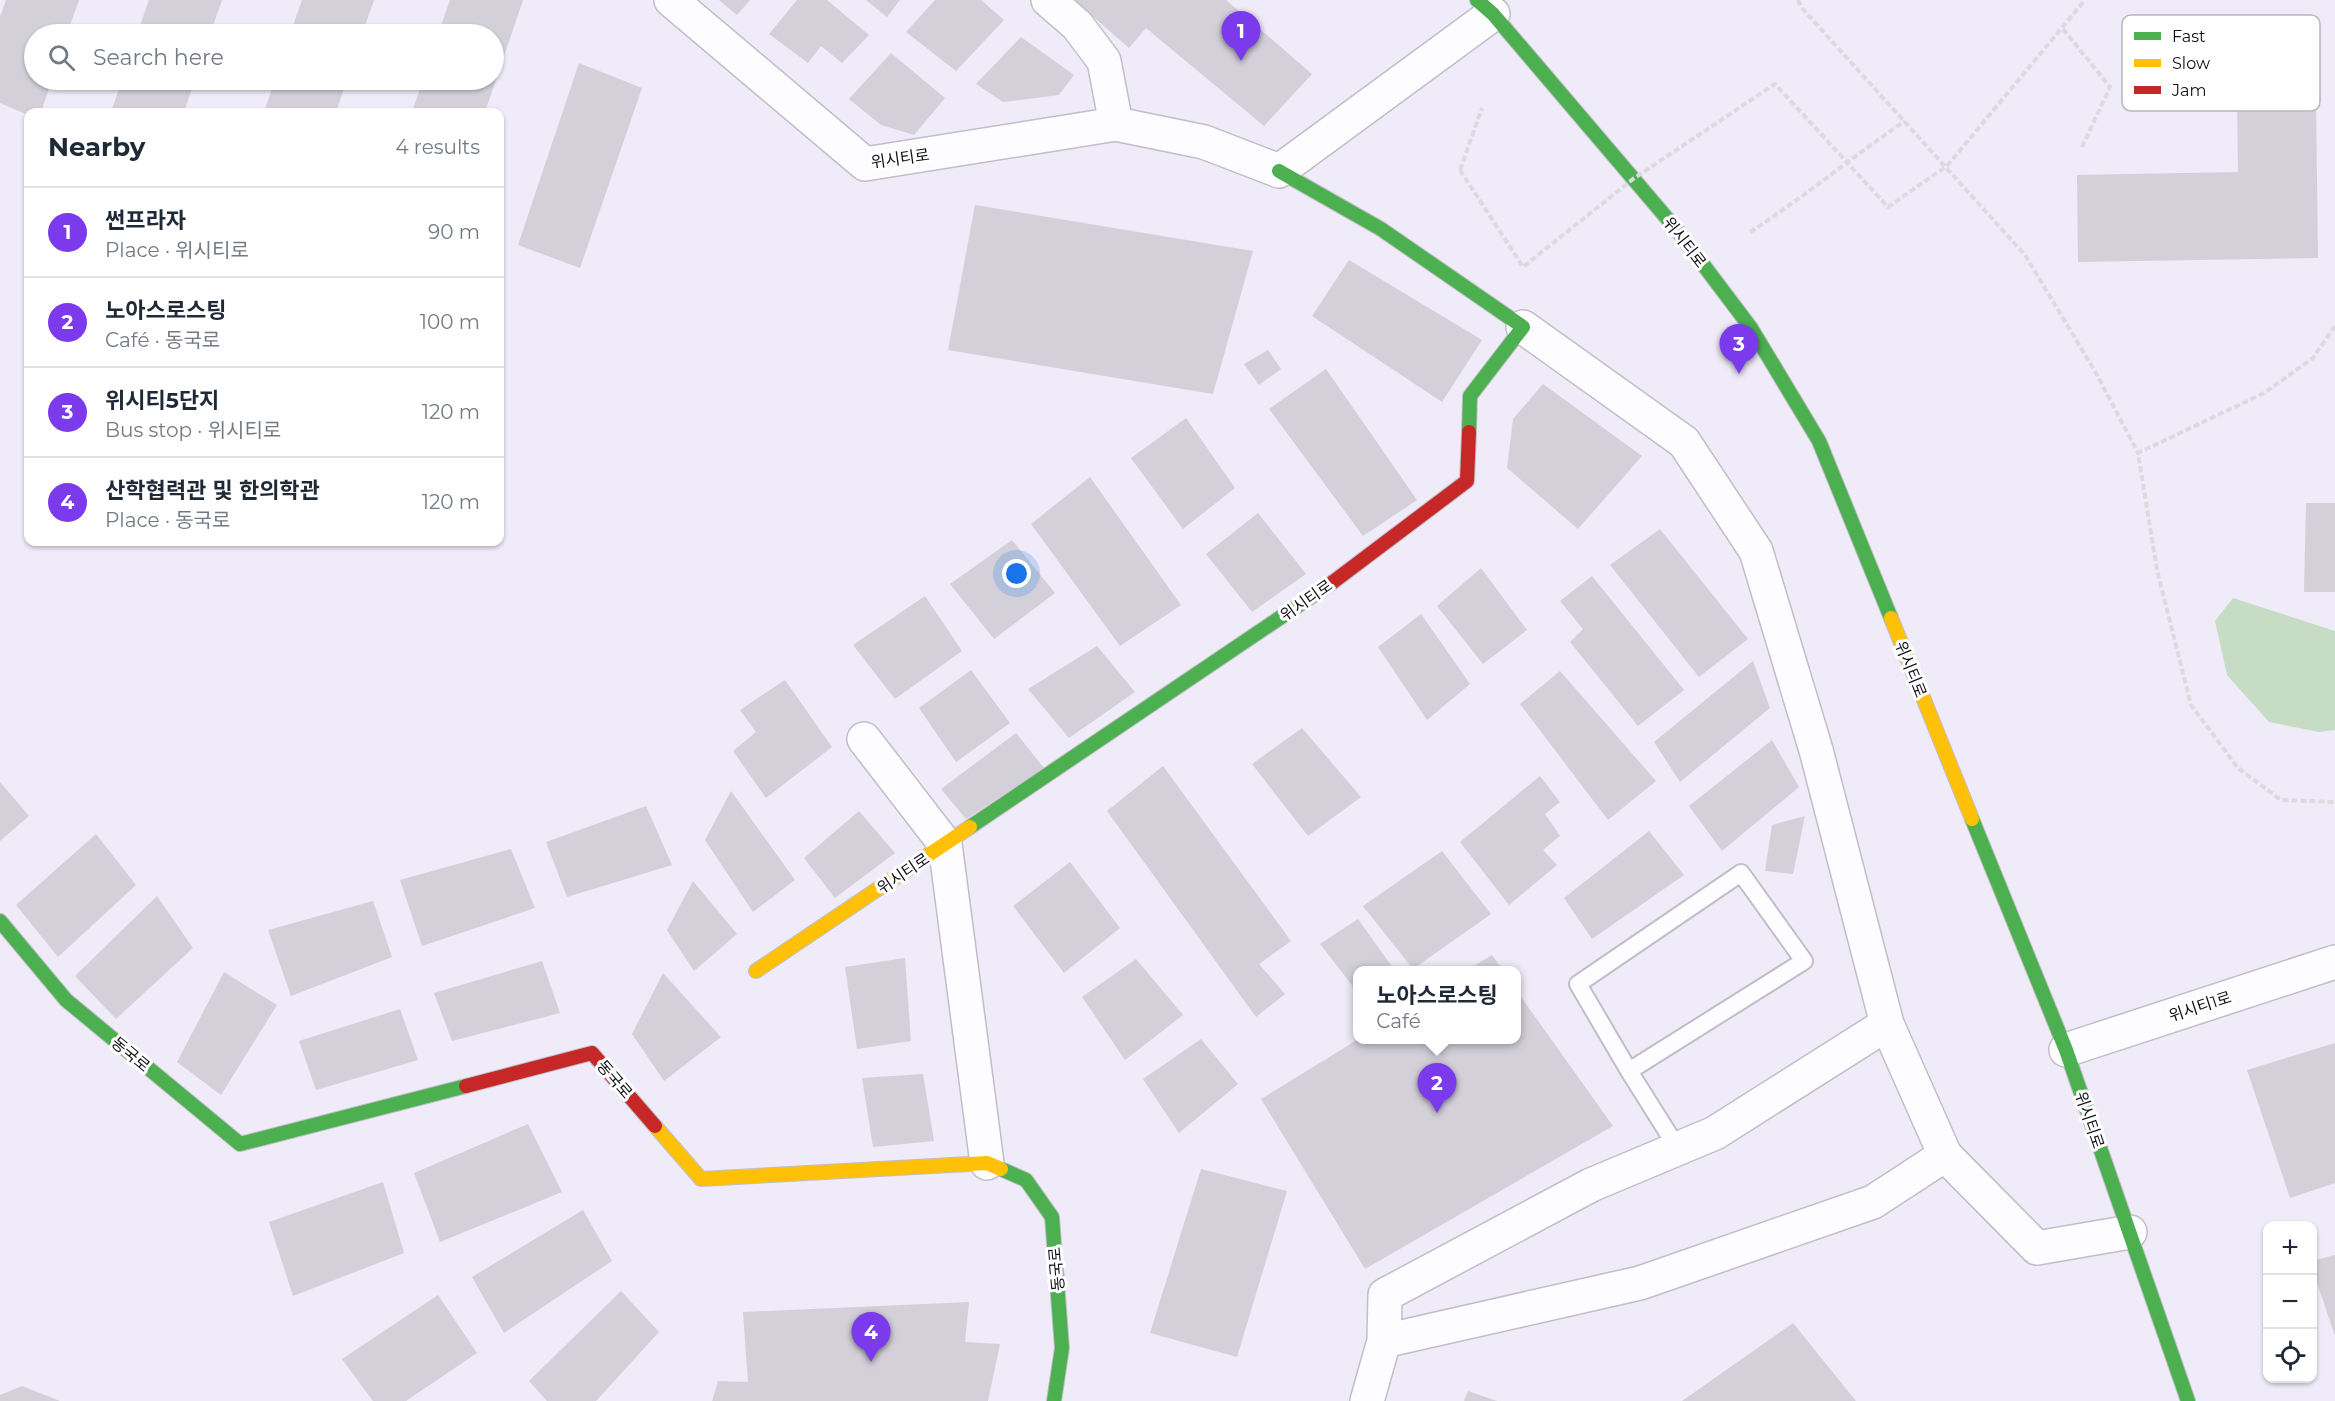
<!DOCTYPE html>
<meta charset="utf-8">
<style>
:root{--surface:#fff;--page:#f2f2f3;--text:#1f2937;--muted:#747a83;--line:#e0e1e3;--accent:#7c3aed}
body{margin:0;font-family:Montserrat,"Noto Sans KR",sans-serif;background:var(--page);color:var(--text)}
.controls{position:absolute;right:18px;bottom:18px;display:grid;overflow:hidden;border-radius:12px;box-shadow:0 2px 4px #0004}
.controls button{width:54px;height:54px;display:grid;place-items:center;padding:0;border:0;border-bottom:2px solid var(--line);background:var(--surface);color:var(--text);font:30px sans-serif}
.you{position:absolute;left:1017px;top:574px;width:21px;height:21px;margin:-15px;border:4px solid #fff;border-radius:50%;background:#1a73e8;box-shadow:0 0 0 9px #1a73e833}
.badge{display:grid;place-items:center;width:39px;height:39px;border-radius:50%;background:var(--accent);color:#fff;font-size:20px;font-weight:700}
.pin{position:absolute;translate:-50% -50px;filter:drop-shadow(0 2px 3px #0008)}
.pin::after{content:'';position:absolute;top:32px;width:21px;height:18px;background:inherit;clip-path:polygon(0 0,100% 0,50% 100%)}
.popup{position:absolute;left:1353px;top:966px;width:168px;height:78px;box-sizing:border-box;display:grid;place-content:center;border-radius:12px;background:var(--surface);filter:drop-shadow(0 2px 4px #0005);font-size:20px;white-space:nowrap;color:var(--muted)}
.popup b{font-size:22px;color:var(--text)}
.popup::after{content:'';position:absolute;left:50%;top:100%;margin-left:-12px;border:12px solid transparent;border-top-color:var(--surface)}
.list{margin:0;padding:0;list-style:none}
h2{display:flex;justify-content:space-between;align-items:center;height:78px;margin:0;padding:0 24px;font-size:26px}
h2 small{font-size:20px;font-weight:400;color:var(--muted)}
.list li{display:grid;grid-template-columns:39px 1fr auto;gap:18px;align-items:center;box-sizing:border-box;height:90px;padding:0 24px;border-top:2px solid var(--line)}
.list b{display:block;font-size:22px;white-space:nowrap}
.list p{margin:0;font-size:20px;white-space:nowrap;color:var(--muted)}
.list em{font-size:20px;font-style:normal;color:var(--muted)}
.icon{flex:none;width:33px;height:33px;fill:none;stroke:currentColor;stroke-width:2;stroke-linecap:round;stroke-linejoin:round}
.map{position:relative;flex:none;width:2335px;height:1401px;overflow:hidden}
.search{position:absolute;background:var(--surface);box-shadow:0 2px 4px #0004;left:24px;top:24px;width:480px;height:66px;display:flex;align-items:center;gap:15px;box-sizing:border-box;padding:0 21px;border-radius:33px;color:var(--muted);font-size:22px}
.panel{position:absolute;background:var(--surface);box-shadow:0 2px 4px #0004;left:24px;top:108px;width:480px;height:438px;border-radius:12px}
.map>svg:first-child{display:block}
.green{fill:#c7dcc4}
.building{fill:#d3d0da}
.lines{fill:none;stroke-linecap:round;stroke-linejoin:round}
.lane-casing{stroke:#c1bec8;stroke-width:20}
.street-casing{stroke:#c1bec8;stroke-width:36}
.fast-casing{stroke:#c1bec8;stroke-width:16}
.slow-casing{stroke:#c1bec8;stroke-width:16}
.jam-casing{stroke:#c1bec8;stroke-width:16}
.path{stroke:#dbdade;stroke-width:4;stroke-dasharray:6 3;stroke-linecap:butt}
.lane{stroke:#fdfcfe;stroke-width:16}
.street{stroke:#fdfcfe;stroke-width:33}
.fast{stroke:#4caf50;stroke-width:14}
.slow{stroke:#ffc107;stroke-width:14}
.jam{stroke:#c62828;stroke-width:14}
.path-bridge{stroke:#dbdade;stroke-width:4;stroke-dasharray:6 3;stroke-linecap:butt}
.labels{text-anchor:middle;stroke-width:6;stroke-linejoin:round;paint-order:stroke}
.street-label{font-size:16px;fill:#121017;stroke:#fff}
.key{fill:#fff;stroke:#b8b7b9;stroke-width:1.5}
.key-label{font-size:16px;fill:#121017}
</style>
<div class="map">
<svg width="2335" height="1401" viewBox="0 0 2335 1401">
<rect width="100%" height="100%" fill="#efebf8"/>
<!-- green -->
<path class="green" d="M2233,598L2335,631V730L2319,732L2269,722L2227,675L2215,621Z"/>
<!-- building -->
<path class="building" d="M6,0H79L67,34H34V80H52L41,112H28V115L0,103V17Z
M149,0H222L210,34H137Z
M302,0H374L362,34H290Z
M450,0H523L485,112H412L423,80H494V34H438Z
M719,0H750L737,15Z
M797,0H827L869,35L842,63L821,46L808,63L769,34Z
M866,0H900L887,17Z
M935,0H981L1004,20L956,71L906,32Z
M1074,0H1226L1312,74L1264,126L1146,28L1129,48Z
M2315,22L2318,258L2078,262L2077,175L2238,172L2236,23Z
M1021,37L1074,75L1059,95L1003,102L976,84Z
M891,53L945,98L914,135L881,125L849,99Z
M579,63L642,88L580,268L518,245Z
M122,80H195L184,112H111Z
M275,80H347L336,112H264Z
M975,205L1253,251L1213,394L948,350Z
M1349,260L1482,340L1442,402L1312,316Z
M1268,350L1281,369L1259,385L1244,364Z
M1326,369L1417,500L1363,536L1269,409Z
M1543,384L1642,456L1578,529L1507,468L1513,419Z
M1186,418L1235,488L1183,529L1131,458Z
M1090,477L1181,605L1120,646L1031,524Z
M2306,503H2335V592H2304Z
M1258,513L1306,574L1252,612L1206,554Z
M1660,529L1748,639L1699,677L1610,565Z
M1012,540L1055,593L994,639L950,584Z
M1481,568L1527,630L1483,664L1437,606Z
M1592,576L1684,690L1638,726L1570,642L1583,629L1560,601Z
M925,596L962,651L895,699L853,645Z
M1421,614L1470,684L1427,720L1378,647Z
M1097,646L1135,692L1069,738L1028,689Z
M1753,661L1770,708L1680,782L1654,742Z
M971,670L1010,723L956,762L919,708Z
M1560,671L1656,781L1608,820L1520,704Z
M785,680L832,747L766,798L733,751L756,732L740,710Z
M1302,728L1361,797L1308,836L1252,764Z
M1016,733L1044,768L966,819L941,789Z
M1772,740L1799,787L1722,851L1689,806Z
M1163,766L1291,941L1259,964L1285,994L1256,1017L1107,811Z
M1540,776L1560,802L1545,814L1560,836L1543,850L1557,865L1509,905L1460,842Z
M0,782L29,816L0,841Z
M731,791L795,880L753,912L705,840Z
M646,806L672,865L567,897L546,842Z
M859,811L895,853L835,898L804,858Z
M1805,816L1793,874L1765,871L1772,825Z
M1649,831L1684,875L1592,939L1564,898Z
M96,834L136,885L58,957L16,905Z
M511,849L535,908L422,946L400,880Z
M1442,851L1491,914L1413,969L1363,906Z
M1070,862L1120,928L1064,973L1013,906Z
M693,881L737,934L694,971L667,930Z
M157,896L193,948L116,1019L75,976Z
M373,901L392,957L291,996L268,930Z
M1358,919L1393,968L1390,970H1358V993L1320,944Z
M1492,955L1503,970H1467Z
M905,958L911,1041L857,1049L845,967Z
M1136,959L1183,1015L1125,1060L1082,997Z
M542,961L560,1013L452,1041L434,993Z
M224,972L277,1005L221,1095L177,1062Z
M663,973L721,1037L664,1081L632,1034Z
M1516,990L1613,1126L1365,1269L1261,1099L1357,1040H1516Z
M400,1009L418,1060L316,1090L299,1041Z
M1201,1039L1238,1084L1179,1133L1143,1079Z
M2335,1043V1183L2290,1198L2247,1070Z
M923,1074L934,1141L873,1147L862,1078Z
M528,1124L562,1192L440,1242L414,1173Z
M1201,1169L1287,1191L1237,1357L1150,1333Z
M383,1182L404,1253L293,1296L269,1222Z
M583,1210L612,1261L504,1333L472,1277Z
M2335,1255V1336L2312,1268V1261Z
M621,1291L659,1332L596,1401H547L529,1381Z
M438,1295L477,1353L406,1401H373L342,1359Z
M969,1302L965,1342L1000,1344L988,1401H712L718,1381L748,1382L743,1312Z
M1793,1323L1856,1401H1682Z
M22,1386L60,1401H0V1395Z
M1468,1391L1497,1401H1464Z"/>
<g class="lines">
<defs>
<path id="lane" d="M1629,1071L1804,961L1741,873L1578,984L1629,1071L1678,1149"/>
<path id="street" d="M671,0L865,164L1116,124L1204,142L1279,171L1493,14
M1048,0L1077,25L1104,61L1116,124
M1523,327L1684,442L1756,551L1816,750L1887,1024L1945,1155L2037,1248L2130,1232
M864,739L945,844L987,1163
M2066,1050L2335,962
M1384,1341L1640,1283L1873,1202L1945,1155
M1367,1401L1384,1341L1385,1295L1591,1185L1715,1133L1887,1024"/>
<path id="fast" d="M1477,0L1493,14L1677,230L1751,328L1819,441L1891,618
M1279,171L1381,229L1523,327L1470,396L1469,432
M1972,819L2066,1050L2188,1401
M970,827L1333,582
M0,921L66,1000L240,1144L466,1086
M1001,1169L1026,1180L1052,1217L1062,1348L1054,1401"/>
<path id="slow" d="M1891,618L1972,819
M756,971L970,827
M655,1126L701,1179L987,1163L1001,1169"/>
<path id="jam" d="M1333,582L1467,481L1469,432
M466,1086L592,1053L655,1126"/>
</defs>
<!-- lane casing -->
<use href="#lane" class="lane-casing"/>
<!-- street casing -->
<use href="#street" class="street-casing"/>
<!-- fast casing -->
<use href="#fast" class="fast-casing"/>
<!-- slow casing -->
<use href="#slow" class="slow-casing"/>
<!-- jam casing -->
<use href="#jam" class="jam-casing"/>
<!-- path -->
<path class="path" d="M1798,0L1801,7L2025,255L2096,373L2138,453
M2063,29L2110,87L2081,149
M1947,166L2085,0
M1460,170L1482,108
M1750,232C1803,198 1852,157 1905,121
M2335,326L2313,358L2264,393L2138,453L2157,570L2191,705L2238,768L2281,800L2335,802"/>
<!-- lane -->
<use href="#lane" class="lane"/>
<!-- street -->
<use href="#street" class="street"/>
<!-- fast -->
<use href="#fast" class="fast"/>
<!-- slow -->
<use href="#slow" class="slow"/>
<!-- jam -->
<use href="#jam" class="jam"/>
<!-- path-bridge -->
<path class="path-bridge" d="M1460,170L1523,267L1633,179L1775,84L1888,207L1947,166"/>
</g>
<g class="labels">
<!-- street labels -->
<g class="street-label">
<text transform="translate(900 158) rotate(-8)" y="6">위시티로</text>
<text transform="translate(1685 242) rotate(52)" y="6">위시티로</text>
<text transform="translate(1306 600) rotate(-35)" y="6">위시티로</text>
<text transform="translate(1911 669) rotate(68)" y="6">위시티로</text>
<text transform="translate(903 873) rotate(-34)" y="6">위시티로</text>
<text transform="translate(2200 1006) rotate(-18)" y="6">위시티1로</text>
<text transform="translate(131 1054) rotate(40)" y="6">동국로</text>
<text transform="translate(615 1079) rotate(49)" y="6">동국로</text>
<text transform="translate(2090 1120) rotate(71)" y="6">위시티로</text>
<text transform="translate(1056 1269) rotate(-95)" y="6">동국로</text>
</g>
</g>
<!-- legend -->
<rect x="2122" y="15" width="198" height="96" rx="9" class="key"/>
<rect x="2134" y="32" width="27" height="8" fill="#4caf50"/>
<rect x="2134" y="59" width="27" height="8" fill="#ffc107"/>
<rect x="2134" y="86" width="27" height="8" fill="#c62828"/>
<g class="key-label">
<text x="2172" y="42">Fast</text>
<text x="2172" y="69">Slow</text>
<text x="2172" y="96">Jam</text>
</g>
</svg>
<div class="controls">
<button>+</button>
<button>−</button>
<button><svg class="icon" aria-label="locate" viewBox="0 0 24 24"><circle cx="12" cy="12" r="6"/><path d="M12 2v4M12 18v4M2 12h4M18 12h4"/></svg></button>
</div>
<div class="you"></div>
<div class="pin badge" style="left:1241px;top:61px">1</div>
<div class="pin badge" style="left:1437px;top:1113px">2</div>
<div class="popup"><b>노아스로스팅</b>Café</div>
<div class="pin badge" style="left:1739px;top:374px">3</div>
<div class="pin badge" style="left:871px;top:1362px">4</div>
<div class="search"><svg class="icon" aria-label="search" viewBox="0 0 24 24"><circle cx="10" cy="10" r="6"/><path d="M15 15l6 6"/></svg>Search here</div>
<section class="panel">
<h2>Nearby<small>4 results</small></h2>
<ul class="list">
<li><span class="badge">1</span><div><b>썬프라자</b><p>Place · 위시티로</p></div><em>90 m</em></li>
<li><span class="badge">2</span><div><b>노아스로스팅</b><p>Café · 동국로</p></div><em>100 m</em></li>
<li><span class="badge">3</span><div><b>위시티5단지</b><p>Bus stop · 위시티로</p></div><em>120 m</em></li>
<li><span class="badge">4</span><div><b>산학협력관 및 한의학관</b><p>Place · 동국로</p></div><em>120 m</em></li>
</ul>
</section>
</div>
